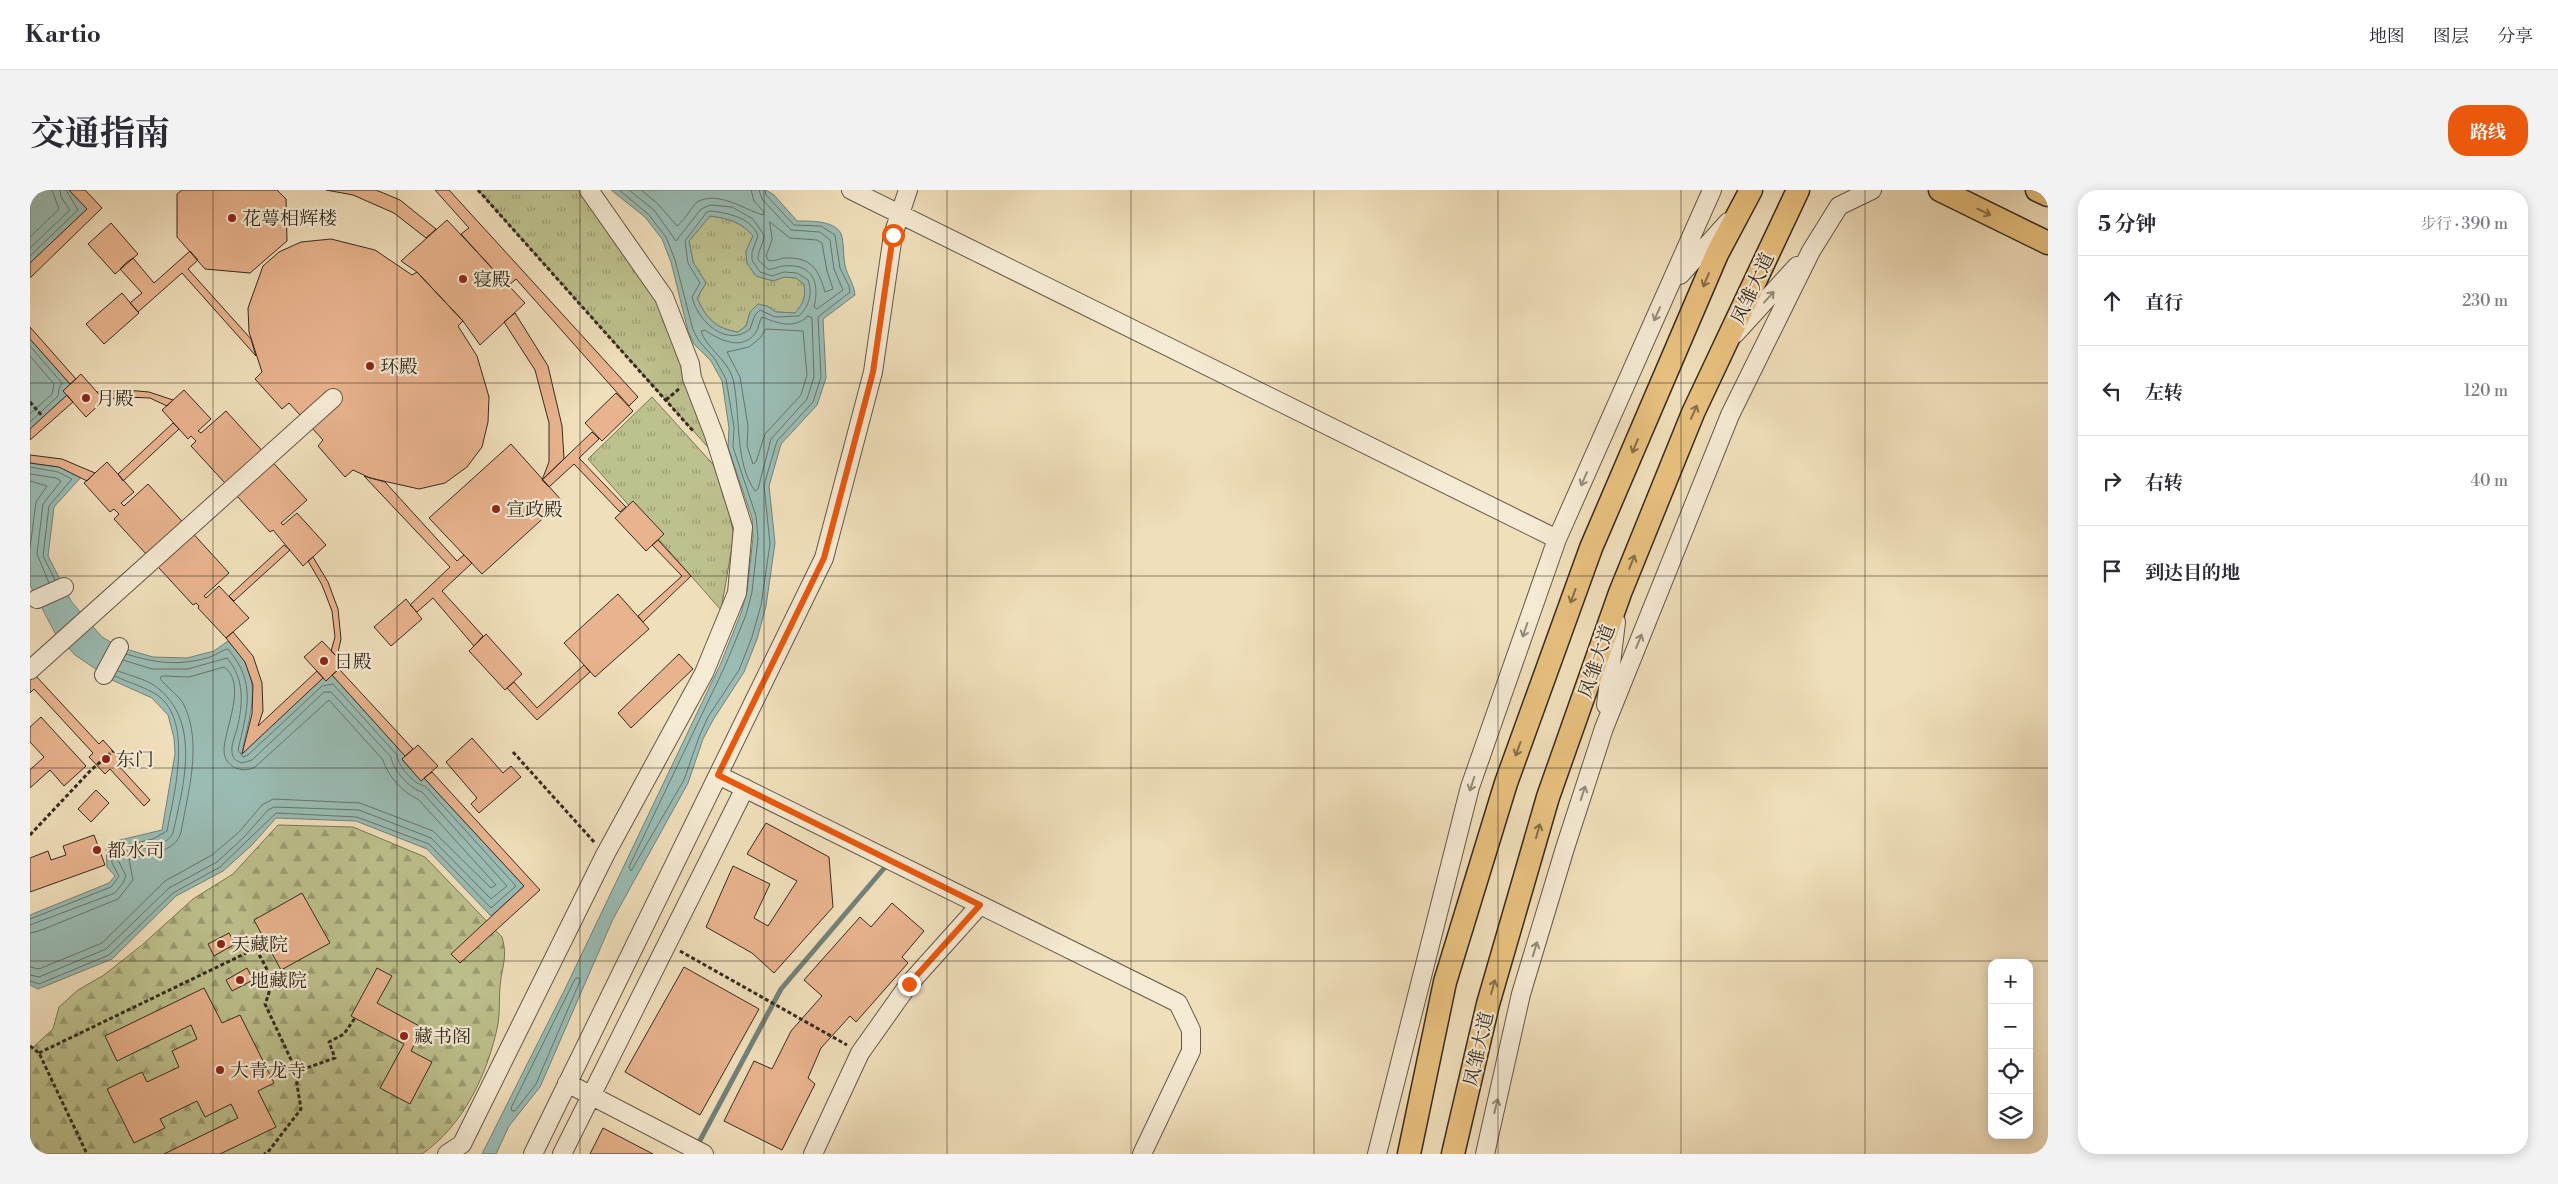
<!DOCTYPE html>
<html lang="zh">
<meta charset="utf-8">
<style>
:root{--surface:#fff;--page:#f2f2f3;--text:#2b2b33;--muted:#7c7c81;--line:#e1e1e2;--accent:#ea580c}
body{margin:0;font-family:"Libre Bodoni","Noto Serif SC",serif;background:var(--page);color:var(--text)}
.controls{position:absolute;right:15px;bottom:15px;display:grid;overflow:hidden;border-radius:10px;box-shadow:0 2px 12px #0003}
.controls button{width:45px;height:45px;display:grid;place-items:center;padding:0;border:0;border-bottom:1px solid var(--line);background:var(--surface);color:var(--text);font:25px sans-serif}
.stop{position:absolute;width:15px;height:15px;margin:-11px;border:4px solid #ea580c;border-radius:50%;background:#fff}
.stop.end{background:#ea580c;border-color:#fff;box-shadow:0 1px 5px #0008}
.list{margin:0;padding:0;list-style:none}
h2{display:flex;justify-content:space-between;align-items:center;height:65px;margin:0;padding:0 20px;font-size:21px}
h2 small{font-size:16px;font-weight:400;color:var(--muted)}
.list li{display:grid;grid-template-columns:32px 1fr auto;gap:15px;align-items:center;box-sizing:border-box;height:90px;padding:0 20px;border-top:1px solid var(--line)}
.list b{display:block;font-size:19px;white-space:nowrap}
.list em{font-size:16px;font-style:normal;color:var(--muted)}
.icon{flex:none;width:28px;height:28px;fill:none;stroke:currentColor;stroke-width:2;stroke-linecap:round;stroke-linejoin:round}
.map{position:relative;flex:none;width:2018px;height:964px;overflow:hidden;border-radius:20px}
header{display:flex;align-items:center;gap:30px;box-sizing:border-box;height:70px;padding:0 25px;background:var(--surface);border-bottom:1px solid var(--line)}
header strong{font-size:24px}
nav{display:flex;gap:28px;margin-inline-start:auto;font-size:18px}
.intro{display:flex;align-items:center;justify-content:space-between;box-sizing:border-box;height:120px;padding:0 30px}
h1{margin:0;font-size:35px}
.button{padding:12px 22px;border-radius:20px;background:var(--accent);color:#fff;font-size:18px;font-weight:700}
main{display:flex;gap:30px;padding:0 30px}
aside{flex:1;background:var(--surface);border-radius:20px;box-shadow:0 2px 12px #0003}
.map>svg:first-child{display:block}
.grass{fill:url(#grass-tufts);stroke:#787656}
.forest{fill:url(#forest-firs);stroke:#787656}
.water{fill:#9abcb4;stroke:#718279;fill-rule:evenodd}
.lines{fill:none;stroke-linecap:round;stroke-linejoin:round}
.shore{stroke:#67746a;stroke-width:1}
.stream{stroke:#718279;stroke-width:5}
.building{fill:#e8b38d;stroke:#342b20}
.minor-casing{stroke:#635847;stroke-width:20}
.major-casing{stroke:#342b20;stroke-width:25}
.path{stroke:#342b20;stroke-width:3;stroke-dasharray:4 2.5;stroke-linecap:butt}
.minor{stroke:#f5ead3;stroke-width:18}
.major{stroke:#e8c07e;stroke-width:22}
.oneway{stroke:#856e4a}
.oneway2{stroke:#948a7a}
.route{stroke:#ea580c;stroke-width:6}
.grid{fill:none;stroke:#342b20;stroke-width:1;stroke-opacity:0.55}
.poi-dot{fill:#8f2418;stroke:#f5ead3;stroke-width:2}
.labels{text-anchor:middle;stroke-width:4.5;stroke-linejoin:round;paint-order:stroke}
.poi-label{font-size:19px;fill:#342b20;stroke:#f5ead3;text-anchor:start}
.street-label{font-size:19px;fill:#342b20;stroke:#f5ead3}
</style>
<header>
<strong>Kartio</strong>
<nav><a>地图</a><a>图层</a><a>分享</a></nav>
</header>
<div class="intro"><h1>交通指南</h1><a class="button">路线</a></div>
<main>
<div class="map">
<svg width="2018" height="964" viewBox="0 0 2018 964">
<defs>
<pattern id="grass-tufts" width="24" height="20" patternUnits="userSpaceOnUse" patternTransform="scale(1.25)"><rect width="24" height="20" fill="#bdc18d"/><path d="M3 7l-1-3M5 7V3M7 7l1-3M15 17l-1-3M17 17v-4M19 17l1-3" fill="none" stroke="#9a9d73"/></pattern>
<pattern id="forest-firs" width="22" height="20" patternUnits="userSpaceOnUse" patternTransform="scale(1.25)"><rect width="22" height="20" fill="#bdc18d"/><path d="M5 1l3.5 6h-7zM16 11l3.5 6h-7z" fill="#9a9d73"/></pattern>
</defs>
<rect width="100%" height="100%" fill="#f0dfbb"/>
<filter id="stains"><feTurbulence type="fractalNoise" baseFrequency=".004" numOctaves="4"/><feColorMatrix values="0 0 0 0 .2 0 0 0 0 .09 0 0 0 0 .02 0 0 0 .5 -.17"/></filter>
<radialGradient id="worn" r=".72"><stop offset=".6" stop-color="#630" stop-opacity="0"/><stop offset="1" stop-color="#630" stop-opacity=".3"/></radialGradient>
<!-- grass -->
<path class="grass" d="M448,0H559L634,107L693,274Z
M680,26C697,28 712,32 723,46L716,61L717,73L726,86L743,91L754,87L766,88L774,94C776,106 774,113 766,123L746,122L737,116L720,122L716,136L708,142C686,139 676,128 667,108L676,93L663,72L659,51Z
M622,207L690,282L704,345L691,420L558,269Z"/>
<!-- forest -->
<path class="forest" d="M248,635L323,637L395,667L472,747C478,768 472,775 470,796C469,808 470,822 468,834C458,883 434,935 392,964H0V860L23,839L29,817L48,800L74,785L112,755L163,709L203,684Z"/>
<!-- water -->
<path class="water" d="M0,0H39L57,19L0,73Z
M581,0H736L744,5L767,31C779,31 809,30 812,47C814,56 813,66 815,75C817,86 824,93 825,105L793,129L796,188L787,215L751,254L739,296L745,353L736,416L727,449L714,482L683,530L673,549L658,593L583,729L510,897L479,936L466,964H452L535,799L691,473L711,423L717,401L723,348L722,328L698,257L699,238L692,191L681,171L664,154L658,141L641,72L632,49L615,27ZM680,26C697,28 712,32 723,46L716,61L717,73L726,86L743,91L754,87L766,88L774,94C776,106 774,113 765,123L746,122L737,116L728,114L720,122L716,136L708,142C686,139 676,128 667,108L676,93L663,72L659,51Z
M0,149L40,194L33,201L37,205L0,239Z
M0,273L29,277L52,286L24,317L18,366L41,411L56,429L72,447L89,457L123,467L157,468L184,461L198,451C203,457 211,464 215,472C231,503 217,533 212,563L293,488L296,491L302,485L375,566L372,570L391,591L394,588L494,696L461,726L397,659L326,631L246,628L222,655L193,681L146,706L82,769L8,799L0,795V725L79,693L85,686L77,677L76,658L82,652L132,640L145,564L144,548L138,525L122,508L82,490L45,465L25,443L0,395Z"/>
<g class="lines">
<!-- shore -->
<path class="shore" d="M589,0L618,24L636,47L645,70L663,140L669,151L685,169L696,189L704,237L703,257L726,326L728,348L722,402L716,425L695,476L599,677L601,681L654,590L669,547L678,527L709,480L722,447L731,415L740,354L734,295L747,251L783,212L791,187L788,127L820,102L819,96L810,78L805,45L791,36L764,35L736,5L735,0
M599,0L624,20L646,51L671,19L680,15L702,17L723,29L734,45C734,54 727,61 728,70L738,79C744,80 748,76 754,76C783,73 790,93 784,117L787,119L813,100L804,79L800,50L790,42L761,40L732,9L729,0
M611,0L628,14L647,36C655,30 660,19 667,12C688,0 715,20 733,25L734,22L724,11L721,0
M681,21C698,23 722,28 728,46L722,62V70L730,82L742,86L754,82L767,83L778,90C783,104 779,116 769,126L745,127L730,120L725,125L720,139C697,158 668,132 662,107L670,93L658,73L655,51L676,23Z
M740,32L760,48L787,50L792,53L797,81L803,99L795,102C788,79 782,67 754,68C748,69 744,72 738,70L736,66L742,50Z
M0,47L29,19L22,0
M0,58L40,20L31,7L30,0
M0,66L48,20L36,0
M778,126L782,128L784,187L777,209L741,249L728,299L725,301C704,272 711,224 703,189C698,170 676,158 671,141L675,140C689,150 713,162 726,142C729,138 729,131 732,127C747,133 764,140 778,126Z
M736,139L773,141L777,185L771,205L735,244L726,272L723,274L717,256L718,236L710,187L697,162L719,157L730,148Z
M0,156L32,193L29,199L28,206L0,232
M0,166L24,194L22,204L0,224
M0,277L28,282L42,289L19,316L13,366L25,390
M0,284L26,288L31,291L13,314L7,364L19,393
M0,291L17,296L6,312L0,358
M0,729L81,697L89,686L82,673L81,661L84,658L123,649L137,641C144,603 165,527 124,503C112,496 97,492 85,486
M0,735L85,703L93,693L96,686L88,670V663C104,658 135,660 143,643C153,597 171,535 130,500C120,490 101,486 88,481
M0,743L9,741L88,709L103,690L99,669C117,663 145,664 151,642C158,602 172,556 155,517C150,505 136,498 130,488L132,486L159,487L194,477C218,493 194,540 194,560C194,577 212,584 225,577L299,510L353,570C357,585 374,604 388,609L466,695L461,698L403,641L330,613L243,609L232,615L209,642L182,665L135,691L72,753L9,779L0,777
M0,785L9,787L76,759L139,698L187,672L214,647L238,620L244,617L329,620L401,648L461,709L477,696L392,602C379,598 363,580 361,567L301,502H294L222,570L212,573C206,571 202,568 202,562C201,555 205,546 207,539C213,514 215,489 197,468L158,479H122L93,470
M549,788L550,791L506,894L485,921H482L481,918L545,789Z
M0,791L9,794L79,765L143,703L190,677L246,623L327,627L399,654L461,718L486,696L395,596C383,594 368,576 367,565L303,494L292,496L218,565L213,567L208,560C217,520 227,493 198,459C192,460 185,466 177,468C147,476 126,473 96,464"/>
<!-- stream -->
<path class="stream" d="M667,956L751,799L856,676"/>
</g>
<!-- building -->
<path class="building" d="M39,0H55L72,18L0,88V73L57,19Z
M152,0H247L256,9L257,51L220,83L175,79L147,47V4Z
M296,0H346L370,10L406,39L396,48L364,23L323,5Z
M405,0H419L608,207L599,216L486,89L478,96L431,44L439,38Z
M417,30L495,113L450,155L433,131L387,82L371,71Z
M81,33L108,64L85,84L58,54Z
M301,49L345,60L382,85L387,82L433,131L428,136L447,166L459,207L458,232L452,257L437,277L415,293L389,299L340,288L323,280L315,287L288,256L293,250L259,213L252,219L225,189L232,182L219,142L218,118L233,76L249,62L271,52Z
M160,61L168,70L158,79L221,149L226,166L152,83L108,122L100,113L112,103L90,79L97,72L103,68L124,93Z
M92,103L109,123L74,154L56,134Z
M485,123L518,176L532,236L534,269L512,290L519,272V233L505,180L474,132Z
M0,137L46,189L40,194L0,149Z
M51,184L74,210L56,227L33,201Z
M96,200L119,202L143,210L137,216L120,208L96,207L74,210L67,202Z
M154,200L181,229L168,241L171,243L196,221L277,310L251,333L253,335L267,323L296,355L273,376L243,340L240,342L161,256L166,251L161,246L158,249L132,220Z
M586,203L603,221L572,251L555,233Z
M37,205L43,212L0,250V239Z
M143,233L149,239L93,291L88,284Z
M562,242L569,249L549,268L596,317L590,322L544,274L519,297L512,290Z
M481,254L532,311L452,384L399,328Z
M0,265L32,269L65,283L57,291L29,277L0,273Z
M77,272L104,302L91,313L94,316L118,294L199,383L174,406L176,408L189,396L219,428L196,448L168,418L169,416L166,413L163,415L84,329L89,324L84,319L80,322L54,293Z
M334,286L355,292L427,371L434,365L442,373L412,401L453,446L444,456L403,408L387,422L380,415L420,377Z
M603,311L634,344L616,361L585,328Z
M628,350L661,386L613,432L608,426L652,386L622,355Z
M254,355L260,360L204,411L199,406Z
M283,367L298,392L308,419L311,449L307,467L301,461L305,447L302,421L292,395L278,371Z
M588,404L619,439L565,487L534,453Z
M376,409L392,429L361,456L344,437Z
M203,442L223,466L232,493L233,521L228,536L287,481L293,488L212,564L222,524L223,495L215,472L196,448Z
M456,444L492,484L475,500L439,461Z
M292,451L314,474L296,491L274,467Z
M649,464L663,479L601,538L588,523Z
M554,475L560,482L507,530L477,498L484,492L507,518Z
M309,479L383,559L375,566L302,485Z
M5,485L69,554L73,550L92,571L88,575L120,610L114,616L80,579L75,584L59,567L63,563L4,499L0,503V490Z
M11,527L56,576L34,596L20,580L0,598V580L14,567L0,552V537Z
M442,548L473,583L481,576L491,587L449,623L441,614L447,608L416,572Z
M388,555L408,576L391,591L372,569Z
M402,582L510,700L430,773L421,764L494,696L394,588Z
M66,600L79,613L61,632L48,619Z
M736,633L799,667L803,717L744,783L722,763L676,737L703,676L740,694L724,728L738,736L767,691L717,664Z
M64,645L75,675L0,702V668L18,661L21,670L36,665L33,656Z
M272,703L300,753L251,780L224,730Z
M862,713L894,741L872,767L878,773L826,832L820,826L791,858L778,888L785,894L752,960L694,931L724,871L742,879L761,841L792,806L774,790L830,727L841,737Z
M199,743L205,754L184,766L178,754Z
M654,777L729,819L670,925L595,882Z
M217,778L223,790L202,801L196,790Z
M347,778L362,786L347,813L393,838L381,861L402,872L380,914L350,898L374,854L321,826Z
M174,798L192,833L210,825L244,893L228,901L246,937L190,964H134L208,928L201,914L175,927L167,911L130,929L135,938L104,953L77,899L112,882L117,892L149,877L142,861L167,849L161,835L87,871L75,846Z
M573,938L623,964H560Z"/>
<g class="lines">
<defs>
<path id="minor" d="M821,0L1527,349
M1650,85L1698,32
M1705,144L1767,76
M7,409L34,397
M0,480L303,208
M74,485L89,457
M1576,515L1586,432
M688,585L1148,813L1161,840V861L1112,964
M537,893L674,964
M417,964L432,954L575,665L674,483L707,403L713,337L684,245L662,188L660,174L634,107L559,0
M503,964L794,368L843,182L863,45L878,0
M532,964L715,598
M783,964L830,863L879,794L950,715
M1347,964L1440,597L1527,349L1682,0
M1455,964L1491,804L1535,658L1574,538L1700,225L1781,61L1809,16L1842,0"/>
<path id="major" d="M1910,0L2018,53
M2007,0L2018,5
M1379,964L1415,792L1476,593L1561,358L1687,64L1721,0
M1423,964L1458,814L1518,607L1590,403L1663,223L1768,0"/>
</defs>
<!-- minor casing -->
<use href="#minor" class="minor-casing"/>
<!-- major casing -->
<use href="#major" class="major-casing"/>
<!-- path -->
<path class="path" d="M448,0L664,242
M636,210L650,198
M0,212L13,227
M483,562L565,653
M0,645L61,580L83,561
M226,759C238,782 246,788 235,814L264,876L271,919L238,962L234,964
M650,761L817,855
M0,856L9,863L57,964
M9,863L237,753
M265,882L305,868L299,852L314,844L325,828"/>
<!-- minor -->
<use href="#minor" class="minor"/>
<!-- major -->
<use href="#major" class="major"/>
</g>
<!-- one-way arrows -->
<defs><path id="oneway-shaft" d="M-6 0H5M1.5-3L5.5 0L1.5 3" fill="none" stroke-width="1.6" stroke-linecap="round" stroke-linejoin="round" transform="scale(1.25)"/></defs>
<g class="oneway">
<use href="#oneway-shaft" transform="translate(1954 22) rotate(26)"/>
<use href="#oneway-shaft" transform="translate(1676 90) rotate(113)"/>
<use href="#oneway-shaft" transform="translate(1664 222) rotate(-66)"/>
<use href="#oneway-shaft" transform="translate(1605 256) rotate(113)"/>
<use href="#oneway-shaft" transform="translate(1602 372) rotate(-68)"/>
<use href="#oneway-shaft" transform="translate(1543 406) rotate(110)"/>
<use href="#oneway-shaft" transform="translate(1488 559) rotate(110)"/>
<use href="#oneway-shaft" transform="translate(1508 641) rotate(-74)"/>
<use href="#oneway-shaft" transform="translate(1463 797) rotate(-74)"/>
</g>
<g class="oneway2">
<use href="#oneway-shaft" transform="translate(1739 107) rotate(-48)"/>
<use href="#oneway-shaft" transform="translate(1627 124) rotate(114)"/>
<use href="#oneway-shaft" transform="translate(1554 289) rotate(114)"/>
<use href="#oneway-shaft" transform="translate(1495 440) rotate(109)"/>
<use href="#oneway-shaft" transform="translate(1609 451) rotate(-68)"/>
<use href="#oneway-shaft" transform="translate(1442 594) rotate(108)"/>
<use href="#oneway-shaft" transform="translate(1553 603) rotate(-72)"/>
<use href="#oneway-shaft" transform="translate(1505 759) rotate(-73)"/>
<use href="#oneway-shaft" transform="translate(1466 916) rotate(-77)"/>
</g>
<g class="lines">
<!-- route -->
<path class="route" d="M863,45L843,182L794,368L688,585L950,715L879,794"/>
</g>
<!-- grid -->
<path class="grid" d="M183,0V964M367,0V964M550,0V964M734,0V964M917,0V964M1101,0V964M1284,0V964M1468,0V964M1651,0V964M1835,0V964M0,193H2018M0,386H2018M0,578H2018M0,771H2018"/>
<!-- markers -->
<g class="poi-dot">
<circle cx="202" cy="28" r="5"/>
<circle cx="433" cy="89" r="5"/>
<circle cx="340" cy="176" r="5"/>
<circle cx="56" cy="208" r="5"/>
<circle cx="466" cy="319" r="5"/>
<circle cx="294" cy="471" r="5"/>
<circle cx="76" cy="569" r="5"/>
<circle cx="67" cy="660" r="5"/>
<circle cx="191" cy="754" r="5"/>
<circle cx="210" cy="790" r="5"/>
<circle cx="374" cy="846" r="5"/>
<circle cx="190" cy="880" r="5"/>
</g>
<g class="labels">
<!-- poi labels -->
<g class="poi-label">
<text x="212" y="35">花萼相辉楼</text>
<text x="443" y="96">寝殿</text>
<text x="350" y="183">环殿</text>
<text x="66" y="215">月殿</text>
<text x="476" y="326">宣政殿</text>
<text x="304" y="478">日殿</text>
<text x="86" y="576">东门</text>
<text x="77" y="667">都水司</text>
<text x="201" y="761">天藏院</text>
<text x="220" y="797">地藏院</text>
<text x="384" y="853">藏书阁</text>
<text x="200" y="887">大青龙寺</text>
</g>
<!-- street labels -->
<g class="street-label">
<text transform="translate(1722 98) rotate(-65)" y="7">凤雏大道</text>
<text transform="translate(1566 471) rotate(-71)" y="7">凤雏大道</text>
<text transform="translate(1448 859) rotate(-77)" y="7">凤雏大道</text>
</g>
</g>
<rect width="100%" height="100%" filter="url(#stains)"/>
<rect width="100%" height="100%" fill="url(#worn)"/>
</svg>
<div class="controls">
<button>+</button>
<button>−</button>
<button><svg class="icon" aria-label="locate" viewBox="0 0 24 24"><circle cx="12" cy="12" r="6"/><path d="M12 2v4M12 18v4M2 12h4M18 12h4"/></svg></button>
<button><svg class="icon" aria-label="layers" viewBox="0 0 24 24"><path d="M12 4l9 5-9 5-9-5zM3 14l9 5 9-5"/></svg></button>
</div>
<div class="stop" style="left:863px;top:45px"></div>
<div class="stop end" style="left:879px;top:794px"></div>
</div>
<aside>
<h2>5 分钟<small>步行 · 390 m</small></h2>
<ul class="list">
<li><svg class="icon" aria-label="ahead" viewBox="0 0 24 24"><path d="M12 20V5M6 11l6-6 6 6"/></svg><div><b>直行</b></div><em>230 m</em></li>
<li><svg class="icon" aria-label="left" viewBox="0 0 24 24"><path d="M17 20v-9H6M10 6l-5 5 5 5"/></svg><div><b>左转</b></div><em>120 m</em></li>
<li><svg class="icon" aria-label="right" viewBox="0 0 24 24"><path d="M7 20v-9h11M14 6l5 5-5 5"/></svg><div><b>右转</b></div><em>40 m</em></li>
<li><svg class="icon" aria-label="arrive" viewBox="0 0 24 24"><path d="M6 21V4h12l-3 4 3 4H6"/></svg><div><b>到达目的地</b></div></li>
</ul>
</aside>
</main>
